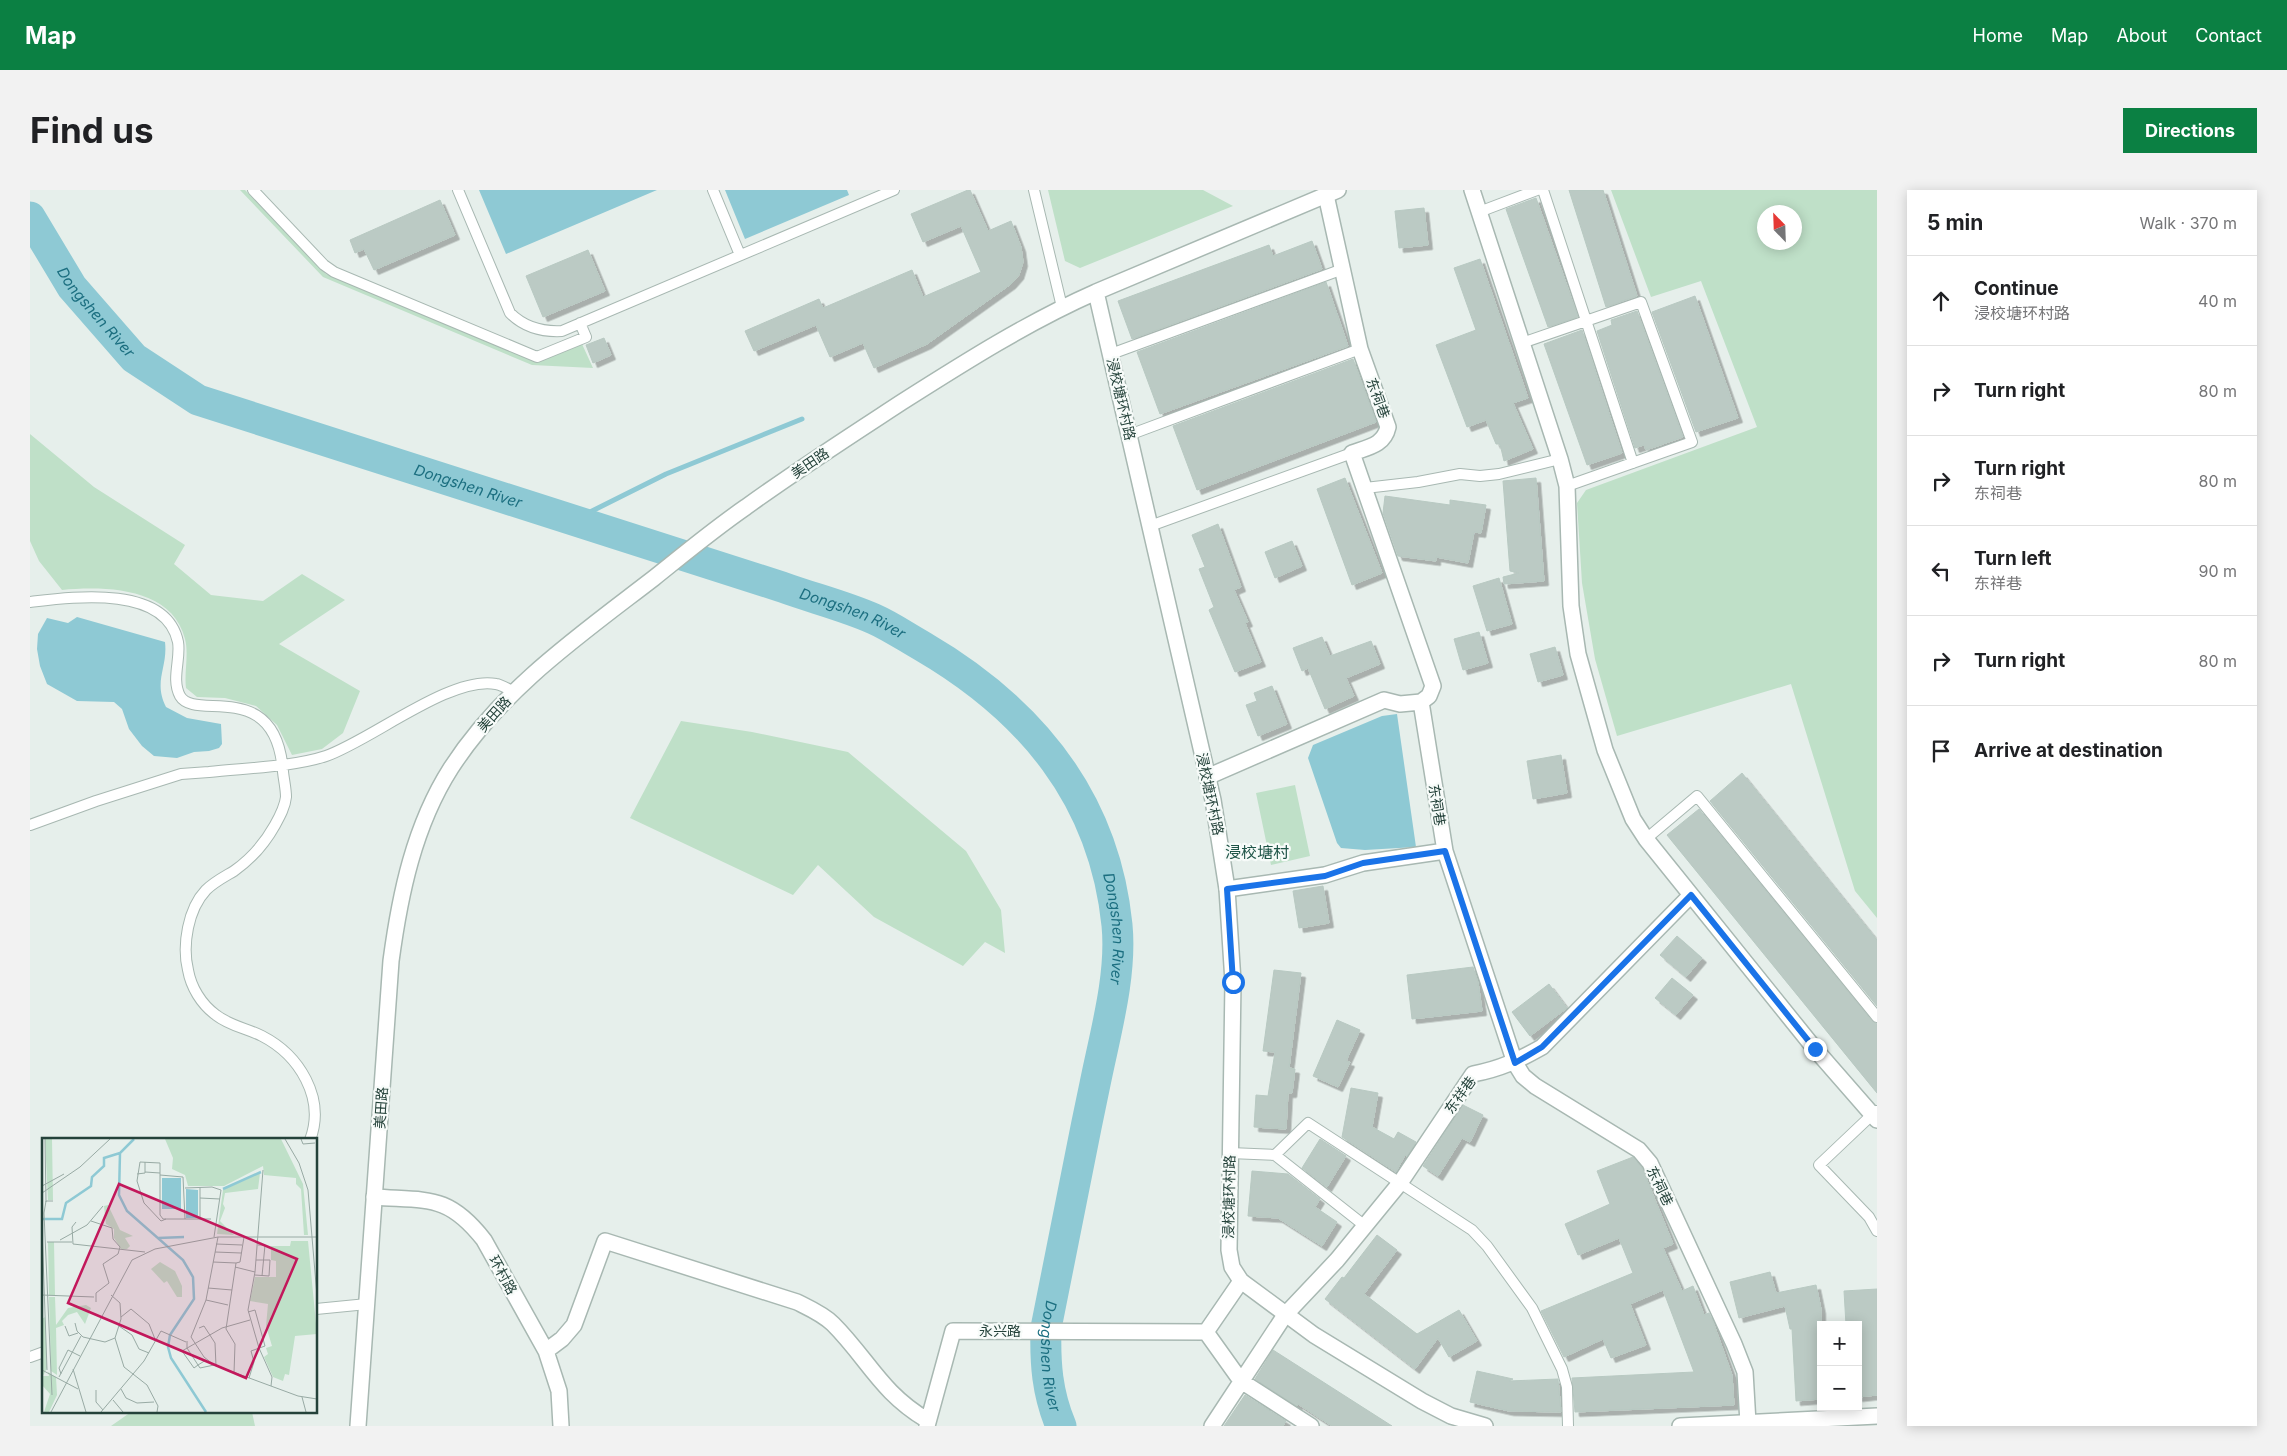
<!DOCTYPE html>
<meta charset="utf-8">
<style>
:root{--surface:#fff;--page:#f2f2f2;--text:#202124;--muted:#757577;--line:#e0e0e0;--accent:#0b8043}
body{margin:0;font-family:Inter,"Noto Sans SC",sans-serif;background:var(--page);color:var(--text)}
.controls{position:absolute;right:15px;bottom:15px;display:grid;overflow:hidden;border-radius:0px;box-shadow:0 2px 12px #0003}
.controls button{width:45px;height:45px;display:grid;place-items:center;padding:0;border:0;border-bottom:1px solid var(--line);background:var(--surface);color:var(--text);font:25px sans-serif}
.compass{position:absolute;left:1727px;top:15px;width:45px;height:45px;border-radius:50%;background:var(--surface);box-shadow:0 2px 12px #0003;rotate:337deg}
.stop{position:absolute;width:15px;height:15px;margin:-11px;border:4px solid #1a73e8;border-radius:50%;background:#fff}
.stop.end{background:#1a73e8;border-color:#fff;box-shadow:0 1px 5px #0008}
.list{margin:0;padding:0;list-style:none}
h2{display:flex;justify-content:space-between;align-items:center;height:65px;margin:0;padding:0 20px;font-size:21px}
h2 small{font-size:16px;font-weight:400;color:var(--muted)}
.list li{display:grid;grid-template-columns:32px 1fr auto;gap:15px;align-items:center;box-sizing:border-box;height:90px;padding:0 20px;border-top:1px solid var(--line)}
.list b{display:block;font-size:19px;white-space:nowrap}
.list p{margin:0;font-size:16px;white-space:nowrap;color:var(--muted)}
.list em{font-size:16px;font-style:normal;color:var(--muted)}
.icon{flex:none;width:28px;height:28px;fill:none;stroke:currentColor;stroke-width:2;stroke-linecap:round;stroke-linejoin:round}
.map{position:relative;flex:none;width:1847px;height:1236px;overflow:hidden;border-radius:0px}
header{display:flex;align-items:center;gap:30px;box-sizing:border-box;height:70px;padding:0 25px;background:var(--accent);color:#fff}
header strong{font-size:24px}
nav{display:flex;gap:28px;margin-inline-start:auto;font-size:18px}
.intro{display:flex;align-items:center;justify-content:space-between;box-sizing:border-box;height:120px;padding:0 30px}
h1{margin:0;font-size:35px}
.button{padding:12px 22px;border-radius:0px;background:var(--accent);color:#fff;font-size:18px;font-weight:700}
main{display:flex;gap:30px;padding:0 30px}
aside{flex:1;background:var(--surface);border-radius:0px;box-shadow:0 2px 12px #0003}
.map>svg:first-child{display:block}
.green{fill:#bfe0c8;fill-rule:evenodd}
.water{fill:#8ec9d4}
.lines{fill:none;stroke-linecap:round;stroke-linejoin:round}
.stream{stroke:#8ec9d4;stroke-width:5}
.river{stroke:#8ec9d4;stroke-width:31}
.building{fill:#bbcac4;stroke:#b8c9c2;filter:url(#shadow)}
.service-casing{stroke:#a8b8b2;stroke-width:12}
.minor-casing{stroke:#a8b8b2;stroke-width:18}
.tertiary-casing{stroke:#a8b8b2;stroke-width:18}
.service{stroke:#fff;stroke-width:10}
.minor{stroke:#fff;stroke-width:15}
.tertiary{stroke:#fff;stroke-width:15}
.route{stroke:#1a73e8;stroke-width:6}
.labels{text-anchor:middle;stroke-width:4.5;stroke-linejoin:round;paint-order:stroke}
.street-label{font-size:14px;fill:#24423a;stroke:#f7fbf9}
.water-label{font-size:15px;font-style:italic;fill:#1c6f80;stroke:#f7fbf9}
.quarter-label{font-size:16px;fill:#1f5548;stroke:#f7fbf9}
.inset-river{fill:none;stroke:#8ec9d4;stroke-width:2.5}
.inset-road{fill:none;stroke:#98aaa4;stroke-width:1}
.view{fill:#c2185b;fill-opacity:0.15;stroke:#c2185b;stroke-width:2.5}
.inset-edge{fill:none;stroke:#24423a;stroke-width:2.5}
</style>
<header>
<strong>Map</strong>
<nav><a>Home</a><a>Map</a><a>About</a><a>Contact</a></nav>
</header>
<div class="intro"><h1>Find us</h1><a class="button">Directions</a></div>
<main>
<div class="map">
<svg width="1847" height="1236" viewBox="0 0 1847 1236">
<defs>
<filter id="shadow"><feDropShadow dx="4.5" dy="4.5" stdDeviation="0" flood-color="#0004"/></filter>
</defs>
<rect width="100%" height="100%" fill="#e6efeb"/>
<!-- green -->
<path class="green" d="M210,0H215L296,84L506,172L552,154L563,178L502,175L293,87Z
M1018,0H1173L1203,16L1050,78L1035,71Z
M1581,0H1847V728L1825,701L1761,494L1587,546L1565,469L1552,393L1547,313L1556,300L1727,237L1671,91L1621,107ZM1734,22H1764V52H1734Z
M0,244L64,297L155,355L144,374L181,405L233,411L272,384L315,410L249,454L330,501L313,543L292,559L262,565L247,535L226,516L195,508L167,507L156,498C154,483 159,464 155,449C142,397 75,396 32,400L9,371L0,351Z
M651,531L722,542L818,562L936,661L971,720L975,763L955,752L933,776L844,727L788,675L763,705L600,628Z
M1265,595L1280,666L1241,675L1226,603Z
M101,1222H222L225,1236H81Z"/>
<!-- water -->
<path class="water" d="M449,0H627L476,64Z
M695,0H817L819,5L715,49Z
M47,427L135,452C138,478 123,491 136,517L157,528L191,534L192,554L189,558L179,561L164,562L147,568L124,566L112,556L99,539L92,519L84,512L47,511L17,494L10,476L7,459L8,444L17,428L38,433Z
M1367,524L1386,657L1335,660L1311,658L1307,653L1278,568L1283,555L1352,526Z"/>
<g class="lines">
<!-- stream -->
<path class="stream" d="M544,330L636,284L772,229"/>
<!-- river -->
<path class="river" id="s1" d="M0,27L42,97L104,168L168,210L752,397C782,408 815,416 844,429C860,436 876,447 892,456C1000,519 1074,607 1087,735C1092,786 1075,844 1065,894C1048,975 1032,1056 1016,1138C1015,1173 1017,1203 1031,1236"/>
</g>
<!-- building -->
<path class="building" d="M938,0H940L958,41L981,31L991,57L993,72L989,85L981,94L897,154L844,178L833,153L800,167L786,135L724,161L715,141L789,109L793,118L882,80L893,107L951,82L931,36L893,52L881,24Z
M1539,0H1573L1607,106L1576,117Z
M1506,8L1548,127L1518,137L1476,19Z
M410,10L425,45L344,80L334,59L325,63L320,50Z
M1394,18L1398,55L1369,58L1365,21Z
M1282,51L1292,79L1102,149L1088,111L1239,55L1243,66Z
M558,60L575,101L513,127L496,86Z
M1450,69L1498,208L1483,213L1503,259L1474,271L1470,254H1466L1456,230L1437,237L1406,155L1446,140L1424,78Z
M1296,92L1318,156L1130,224L1107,162Z
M1665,106L1708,228L1666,242L1622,122Z
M1607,121L1653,247L1616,260L1614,255L1605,258L1567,141L1582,135L1581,130Z
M1552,140L1592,263L1557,275L1514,154Z
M574,148L581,165L563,173L556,155Z
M1323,169L1346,232L1167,300L1143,236Z
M1315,288L1352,383L1322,395L1287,299Z
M1506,288L1514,391L1474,394L1473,387L1489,383L1480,381L1473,291Z
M1355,306L1420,315V310L1456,315L1451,343L1444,342L1438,373L1406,367V371L1368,366L1353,323Z
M1188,334L1211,397L1204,400L1218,432L1215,433L1231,472L1205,482L1179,420L1184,417L1169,379L1175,377L1162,345Z
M1262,351L1272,376L1245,388L1235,362Z
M1469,388L1482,434L1457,441L1443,396Z
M1449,442L1458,473L1433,480L1424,449Z
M1292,447L1300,466L1341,451L1350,474L1316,488L1324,506L1295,519L1278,478L1272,481L1263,458Z
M1525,457L1533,485L1508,492L1500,464Z
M1242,496L1257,534L1228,546L1216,515L1227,511L1224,503Z
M1531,565L1537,603L1503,609L1497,571Z
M1712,583L1847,750V816L1680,611Z
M1669,619L1842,831L1847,834V903L1637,645Z
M1293,696L1299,733L1269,738L1263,701Z
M1647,746L1672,768L1656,787L1630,765Z
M1443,777L1448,792L1452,821L1382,829L1377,785Z
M1244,780L1271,783L1259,878L1265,879L1262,903H1258L1256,939L1224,937L1226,905L1238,906L1245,862L1233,861Z
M1642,788L1663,805L1646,825L1625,808Z
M1519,794L1537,818L1500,846L1482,822Z
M1307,830L1330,840L1316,871L1320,872L1308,897L1283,886Z
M1321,898L1348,903L1342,937L1364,949L1368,942L1386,952L1377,966L1375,965L1366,982L1312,947Z
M1433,915L1453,925L1440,952L1432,948L1408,986L1393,976Z
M1290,949L1316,966L1297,997L1272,978Z
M1603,967L1612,978L1643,1054L1633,1058L1652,1101L1663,1096L1674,1125L1679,1123L1682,1129L1702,1185L1704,1215L1545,1222L1542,1188L1664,1182L1633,1100L1600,1114L1616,1155L1581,1168L1573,1149L1534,1167L1511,1121L1603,1083L1589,1048L1548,1065L1535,1034L1580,1014L1567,981Z
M1222,981L1258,984L1290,1009L1285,1017L1307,1032L1292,1056L1248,1028L1218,1026Z
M1347,1045L1367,1060L1334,1104L1387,1144L1429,1120L1447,1151L1419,1167L1408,1148L1385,1179L1295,1109L1312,1087L1314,1088Z
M1740,1082L1746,1103L1786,1095L1791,1119V1209L1766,1211L1762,1139H1760L1755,1116L1709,1128L1700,1092Z
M1847,1099V1205L1828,1207V1135H1816L1814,1101Z
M1243,1160L1362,1236H1302L1268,1214L1267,1216L1225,1189Z
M1447,1181L1483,1189L1479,1191L1528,1189L1531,1222L1479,1221L1440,1212Z
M1215,1205L1256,1231L1253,1236H1194Z"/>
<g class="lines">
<defs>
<path id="service" d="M223,0L294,75L304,82L507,167L556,147L550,133
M428,0L480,123C494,137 513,142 532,141L864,0
M683,0L710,65
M1004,0L1032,117
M1513,0L1603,273
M1449,22L1507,0
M1492,153L1611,112L1662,252L1537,296
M1081,164L1313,79
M1099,245L1330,159
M1335,298L1388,292L1430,284L1450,286L1469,284L1530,269
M1120,336L1322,263
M0,412C42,407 136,394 148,452C151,469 141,489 150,506C165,532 246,486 253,582C254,591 256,599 256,607C255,617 250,626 245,635C235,653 221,669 204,681C194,687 184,692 176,700C158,719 152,755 158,780C161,797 171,814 186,825C200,836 216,838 232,846C269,865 296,908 280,950
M0,635L66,611L151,584L179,582C214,578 263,577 296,566C340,551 421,485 466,494C472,495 478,499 484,502
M1616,649L1667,606L1847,827
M1846,921L1789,975L1839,1027L1847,1041
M1200,963L1245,965L1335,1036
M1245,965L1278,933L1442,1040L1457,1056L1502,1118L1532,1179L1537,1197L1538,1236
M286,1119L337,1114
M0,1167L14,1162"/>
<path id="minor" d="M1442,0L1530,269L1537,296L1541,416L1548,464L1575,560L1603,629L1616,649L1785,859L1847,930
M1296,5L1330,159L1358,237C1354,255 1339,257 1322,263L1403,496L1399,506L1391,512L1415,661L1485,873L1493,886L1505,896L1609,960L1620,973L1704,1154L1715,1182L1718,1233
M1177,587L1354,510L1370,514L1391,512
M1197,699L1295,685L1333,673L1415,661
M344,1007C398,1011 418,1004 454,1050L516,1161L529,1201L531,1236
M1211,1091L1176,1142L1211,1191L1281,1236
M516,1161L532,1149L544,1135L575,1051L767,1112C779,1118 793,1124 803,1134C838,1169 851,1203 897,1230
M897,1236L923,1141L1176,1142
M1182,1236L1255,1125L1307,1070L1370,993L1443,884C1470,879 1489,870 1512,857L1661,705"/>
<path id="tertiary" d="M1308,0L1066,102L1183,610L1197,699L1203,792L1199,1060L1202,1077L1211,1091L1284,1145L1392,1211L1421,1226L1455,1236
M328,1236L361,771C370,704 384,636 421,578C472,499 550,445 624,388C654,364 684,339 716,317C767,280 820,246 872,212C935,172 998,132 1066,102
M1650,1236L1847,1226"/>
</defs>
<!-- service casing -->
<use href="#service" class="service-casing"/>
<!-- minor casing -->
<use href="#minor" class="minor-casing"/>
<!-- tertiary casing -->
<use href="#tertiary" class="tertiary-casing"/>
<!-- service -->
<use href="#service" class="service"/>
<!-- minor -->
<use href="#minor" class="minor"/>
<!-- tertiary -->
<use href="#tertiary" class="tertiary"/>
</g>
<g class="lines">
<!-- route -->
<path class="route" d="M1203,792L1197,699L1295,686L1333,673L1415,661L1485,873L1512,857L1661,705L1785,859"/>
</g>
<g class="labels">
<!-- street labels -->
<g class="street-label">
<text transform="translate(1348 208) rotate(70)" y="5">东祠巷</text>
<text transform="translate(1091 209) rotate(77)" y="5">浸校塘环村路</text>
<text transform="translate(780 273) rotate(-34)" y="5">美田路</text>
<text transform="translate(464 524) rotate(-48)" y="5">美田路</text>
<text transform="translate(1180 604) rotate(78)" y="5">浸校塘环村路</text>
<text transform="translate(1407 615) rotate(81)" y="5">东祠巷</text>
<text transform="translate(1430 905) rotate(-54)" y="5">东祥巷</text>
<text transform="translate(351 918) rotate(-86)" y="5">美田路</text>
<text transform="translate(1630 996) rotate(64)" y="5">东祠巷</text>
<text transform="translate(1199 1007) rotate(-89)" y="5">浸校塘环村路</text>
<text transform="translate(473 1085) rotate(61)" y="5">环村路</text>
<text x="970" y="1146">永兴路</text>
</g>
<!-- water labels -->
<g class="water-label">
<text dy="5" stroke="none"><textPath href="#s1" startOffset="116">Dongshen River</textPath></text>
<text dy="5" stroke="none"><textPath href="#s1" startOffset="536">Dongshen River</textPath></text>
<text dy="5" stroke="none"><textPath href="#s1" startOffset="941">Dongshen River</textPath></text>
<text dy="5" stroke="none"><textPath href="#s1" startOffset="1376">Dongshen River</textPath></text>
<text dy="5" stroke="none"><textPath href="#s1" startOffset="1811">Dongshen River</textPath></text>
</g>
<!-- quarter labels -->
<g class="quarter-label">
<text x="1227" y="668">浸校塘村</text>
</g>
</g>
<!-- overview -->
<g transform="translate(12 948)">
<rect width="275" height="275" fill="#e6efeb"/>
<path d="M3,1H10L11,62H6ZM123,1H239L261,46L266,97H262L259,51L254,46V40L222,37L221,28L182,48H146L143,37L130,31L131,20ZM218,35L216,51L183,55L181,66L183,70L178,83L192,97L175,96L181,52ZM66,67L78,92L91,98L83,100L88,108L85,111H79L72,100V91L64,86L62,68ZM249,103H266L275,196L253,198L247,237L243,236L241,243L231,239L222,219L226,216L224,210L230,208L224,188L226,166L208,163L213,139H234V123L229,122V108H248ZM6,104H12L13,157L7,158ZM118,124L133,133L140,148V159H135L125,143L122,145L109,131ZM7,159H13L14,187L26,170L44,167L49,170L43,186L35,174L26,177L20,183L22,187L14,190L15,237L9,233ZM3,179L5,230L1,238H7L6,234L14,239L15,257L7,274H2L8,256L0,247V181Z" fill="#bfe0c8"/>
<path d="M120,40H139V71H120ZM144,51L156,52V80H144Z" fill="#8ec9d4"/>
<path class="inset-river" d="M92,1L78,15L77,57L85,73L141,122L151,139L152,161L128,197L126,209L129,220L164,274M181,51L219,34M0,81H20L24,65L49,48L50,39L62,28V20L78,15M116,100L142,99"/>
<path class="inset-road" d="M3,1L4,64M243,1L257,25L266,52L275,158M259,1L261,6L273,5M221,32L213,134L206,172L217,210L230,239L229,248M103,34L118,35M95,36L103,35V24M118,37L141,39L143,81M0,48L22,36M143,50L170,49L179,52L172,99M0,55L38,29L68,1M158,60L178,61M124,81L119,83L102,65L95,43L98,24L118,25V77L121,81H169M158,81V50M49,83L70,90L71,101L78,109L76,116L61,126L67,145L54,155V164M34,84L30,89L31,106L103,114M0,90L5,232M275,99H176L164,162L149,199L162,219L172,227L256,258L275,261M18,102L45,87L61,68M5,104H30M174,106L200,107M216,107H223L220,138M173,114L199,115M171,124L194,125M193,129L213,134M213,137L227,138L228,122H214M166,150L190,152M0,157L52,159M69,157L78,165L79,181L73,200L82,229L105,247L116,268L115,274M164,162L186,167M206,174L213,172L223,208L209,213L212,224L207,240M79,179L89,171L107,186L113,201M33,185L35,193L41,199L63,204L73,200M23,188L27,198L36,195M77,188L90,197L97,211L107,215M157,190L162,188L173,205L174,228M145,203V210L156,227L164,222M172,227L158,230L156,227L152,230L140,213L180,190L208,182M31,231L44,274M0,232L36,251M192,235L193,206L184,191L194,125L198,124L202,99M19,236L17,230L26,212L38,218M17,239L39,198M79,251L84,260L95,265L112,264M54,252V264L61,272M10,257L2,75L4,63H11M260,259L264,274M71,262L81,274M9,274L90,122L113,111L176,99M59,274L102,223L119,193L144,204"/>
<path class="view" d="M77,46L255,121L204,240L26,165Z"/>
<rect width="275" height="275" class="inset-edge"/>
</g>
</svg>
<div class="controls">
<button>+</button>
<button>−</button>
</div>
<svg class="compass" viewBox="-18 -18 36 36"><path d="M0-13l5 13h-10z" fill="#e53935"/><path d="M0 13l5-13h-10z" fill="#757577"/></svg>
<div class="stop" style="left:1203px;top:792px"></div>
<div class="stop end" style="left:1785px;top:859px"></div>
</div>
<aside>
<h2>5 min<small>Walk · 370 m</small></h2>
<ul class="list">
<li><svg class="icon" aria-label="ahead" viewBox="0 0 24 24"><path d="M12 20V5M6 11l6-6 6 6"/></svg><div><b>Continue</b><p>浸校塘环村路</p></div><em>40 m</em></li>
<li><svg class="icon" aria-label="right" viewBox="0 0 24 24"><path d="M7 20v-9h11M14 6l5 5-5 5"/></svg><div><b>Turn right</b></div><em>80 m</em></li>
<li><svg class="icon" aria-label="right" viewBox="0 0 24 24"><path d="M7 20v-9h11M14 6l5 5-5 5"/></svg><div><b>Turn right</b><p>东祠巷</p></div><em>80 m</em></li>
<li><svg class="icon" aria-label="left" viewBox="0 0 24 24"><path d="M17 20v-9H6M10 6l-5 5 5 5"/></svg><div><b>Turn left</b><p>东祥巷</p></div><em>90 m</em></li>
<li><svg class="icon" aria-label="right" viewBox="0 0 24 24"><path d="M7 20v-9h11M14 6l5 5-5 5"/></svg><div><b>Turn right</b></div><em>80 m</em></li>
<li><svg class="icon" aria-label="arrive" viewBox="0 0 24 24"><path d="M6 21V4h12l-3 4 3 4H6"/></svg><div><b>Arrive at destination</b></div></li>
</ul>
</aside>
</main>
